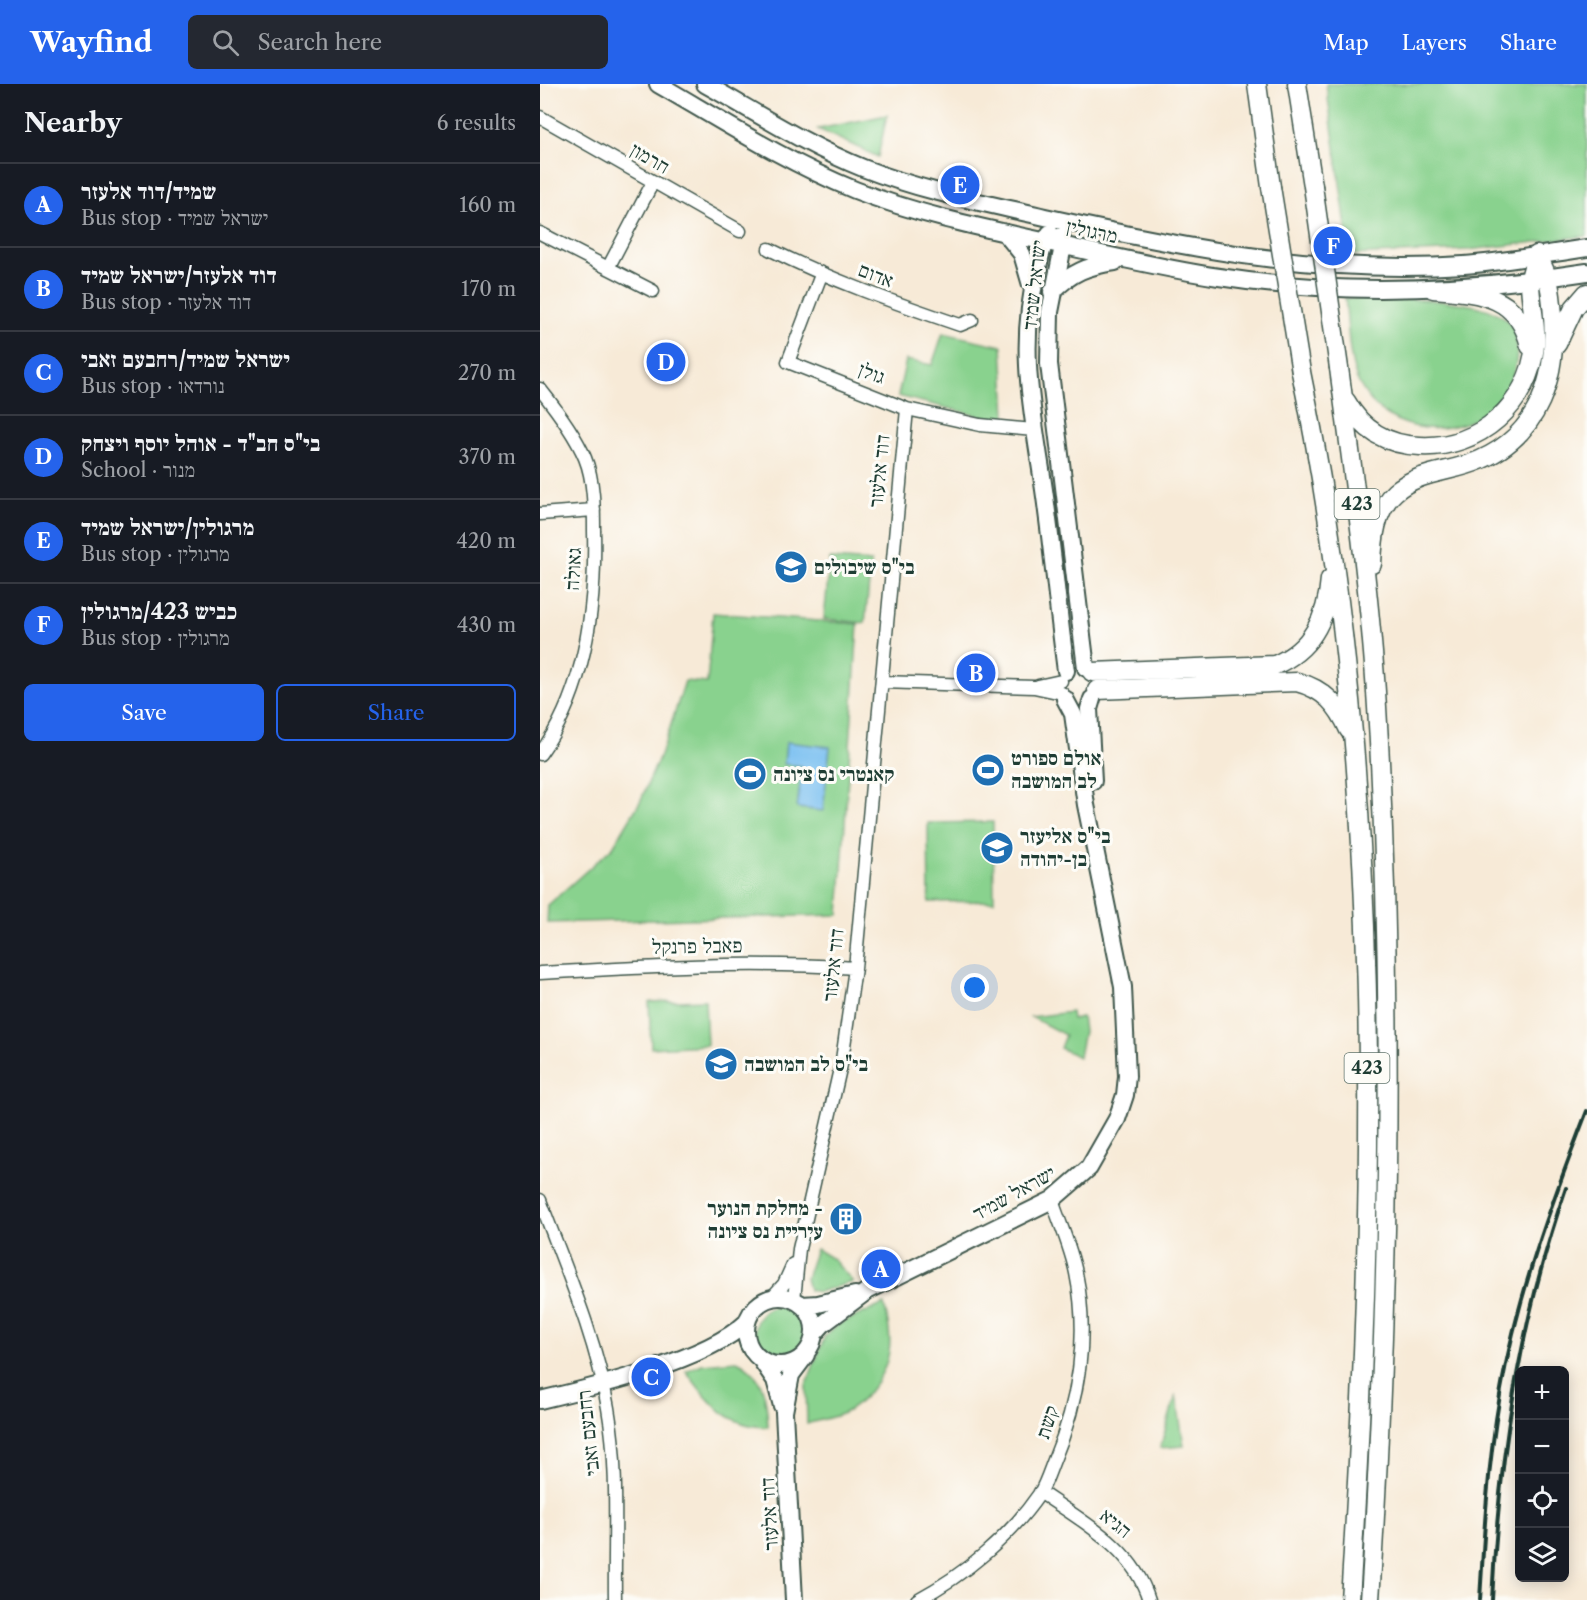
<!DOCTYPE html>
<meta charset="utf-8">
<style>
:root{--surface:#171b24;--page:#242831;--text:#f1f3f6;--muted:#9ea1a6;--line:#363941;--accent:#2563eb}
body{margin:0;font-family:"Libre Caslon Text","Frank Ruhl Libre",serif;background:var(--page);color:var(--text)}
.controls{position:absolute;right:18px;bottom:18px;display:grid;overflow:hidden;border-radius:9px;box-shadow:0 3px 15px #0003}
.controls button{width:54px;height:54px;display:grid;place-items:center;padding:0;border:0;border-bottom:2px solid var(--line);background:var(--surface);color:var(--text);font:30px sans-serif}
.you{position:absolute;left:435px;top:904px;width:21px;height:21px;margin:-15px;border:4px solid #fff;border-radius:50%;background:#1a73e8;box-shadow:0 0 0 9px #1a73e833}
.badge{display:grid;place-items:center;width:39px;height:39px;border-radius:50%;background:var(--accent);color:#fff;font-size:20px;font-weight:700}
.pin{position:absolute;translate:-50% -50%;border:3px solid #fff;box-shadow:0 2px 6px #0006}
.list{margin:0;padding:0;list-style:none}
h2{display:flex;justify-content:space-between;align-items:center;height:78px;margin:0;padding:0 24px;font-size:26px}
h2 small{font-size:20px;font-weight:400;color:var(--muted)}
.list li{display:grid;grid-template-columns:39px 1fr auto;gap:18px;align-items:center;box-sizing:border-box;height:84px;padding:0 24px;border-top:2px solid var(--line)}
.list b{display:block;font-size:22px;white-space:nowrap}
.list p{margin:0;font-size:20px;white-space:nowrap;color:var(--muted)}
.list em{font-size:20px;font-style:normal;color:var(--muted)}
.actions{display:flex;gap:12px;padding:18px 24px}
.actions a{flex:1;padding:14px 0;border:2px solid var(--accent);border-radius:9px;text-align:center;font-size:21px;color:var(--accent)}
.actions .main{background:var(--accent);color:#fff}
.icon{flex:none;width:33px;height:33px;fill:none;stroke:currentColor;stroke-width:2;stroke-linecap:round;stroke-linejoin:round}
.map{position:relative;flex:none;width:1047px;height:1516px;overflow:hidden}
header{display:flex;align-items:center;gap:36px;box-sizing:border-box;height:84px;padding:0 30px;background:var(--accent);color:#fff}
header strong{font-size:28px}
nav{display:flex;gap:33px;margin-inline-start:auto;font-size:21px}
.search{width:420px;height:54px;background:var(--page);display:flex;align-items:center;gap:15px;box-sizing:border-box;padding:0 21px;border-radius:9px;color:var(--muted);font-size:22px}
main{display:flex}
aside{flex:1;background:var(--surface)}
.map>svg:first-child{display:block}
.green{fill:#89d28e;stroke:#548861;stroke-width:1.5}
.water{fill:#7ac0f1;stroke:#4c7e92;stroke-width:1.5}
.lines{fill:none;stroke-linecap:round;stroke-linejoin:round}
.street-casing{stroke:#3f574c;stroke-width:15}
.secondary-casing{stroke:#3f574c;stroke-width:20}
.primary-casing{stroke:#3f574c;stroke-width:21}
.street{stroke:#fff;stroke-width:12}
.secondary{stroke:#fff;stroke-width:16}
.primary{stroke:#fff;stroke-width:18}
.rail{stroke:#1f3d34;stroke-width:4}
.primary-bridge-casing{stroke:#3f574c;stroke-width:21;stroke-linecap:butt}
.primary-bridge{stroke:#fff;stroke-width:18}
.labels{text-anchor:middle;stroke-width:6;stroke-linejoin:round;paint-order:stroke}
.shield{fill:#fdfcf7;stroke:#62766e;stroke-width:1.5}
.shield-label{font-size:18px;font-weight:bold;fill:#1f3d34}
.street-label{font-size:20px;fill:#1f3d34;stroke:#fdfcf7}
.poi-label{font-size:20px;font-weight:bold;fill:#1f3d34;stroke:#fdfcf7;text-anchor:start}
</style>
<header>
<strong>Wayfind</strong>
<div class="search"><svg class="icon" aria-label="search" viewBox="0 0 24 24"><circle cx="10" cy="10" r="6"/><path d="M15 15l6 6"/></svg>Search here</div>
<nav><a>Map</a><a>Layers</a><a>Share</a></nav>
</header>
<main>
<aside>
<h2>Nearby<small>6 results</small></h2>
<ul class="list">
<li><span class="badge">A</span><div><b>שמיד/דוד אלעזר</b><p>Bus stop · ישראל שמיד</p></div><em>160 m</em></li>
<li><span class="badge">B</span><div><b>דוד אלעזר/ישראל שמיד</b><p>Bus stop · דוד אלעזר</p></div><em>170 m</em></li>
<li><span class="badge">C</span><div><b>ישראל שמיד/רחבעם זאבי</b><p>Bus stop · נורדאו</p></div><em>270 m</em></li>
<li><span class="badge">D</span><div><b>בי&quot;ס חב&quot;ד - אוהל יוסף ויצחק</b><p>School · מנור</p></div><em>370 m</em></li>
<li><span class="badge">E</span><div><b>מרגולין/ישראל שמיד</b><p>Bus stop · מרגולין</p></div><em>420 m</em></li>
<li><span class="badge">F</span><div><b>כביש 423/מרגולין</b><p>Bus stop · מרגולין</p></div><em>430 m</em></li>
</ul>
<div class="actions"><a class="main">Save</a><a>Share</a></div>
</aside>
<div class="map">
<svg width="1047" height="1516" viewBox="0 0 1047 1516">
<rect width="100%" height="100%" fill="#fdfcf7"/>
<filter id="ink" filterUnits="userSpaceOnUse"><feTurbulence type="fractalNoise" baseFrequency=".0167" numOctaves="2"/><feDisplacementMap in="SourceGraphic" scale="12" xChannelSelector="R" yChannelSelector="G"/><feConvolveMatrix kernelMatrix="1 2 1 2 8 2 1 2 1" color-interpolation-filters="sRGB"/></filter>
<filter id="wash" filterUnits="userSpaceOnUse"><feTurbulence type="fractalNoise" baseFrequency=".008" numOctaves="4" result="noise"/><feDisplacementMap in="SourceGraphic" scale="24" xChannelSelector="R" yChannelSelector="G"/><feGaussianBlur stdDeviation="1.35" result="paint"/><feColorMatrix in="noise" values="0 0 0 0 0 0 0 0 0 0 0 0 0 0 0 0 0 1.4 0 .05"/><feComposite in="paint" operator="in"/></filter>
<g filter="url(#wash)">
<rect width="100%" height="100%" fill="#f7ead7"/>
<!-- green -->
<path class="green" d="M786,0H1047V152L928,166L810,171Z
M347,31L338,73L278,45Z
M805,214C840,215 946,211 969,238C976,246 977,258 977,268C974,352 857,373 819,299C808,279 808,238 805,214Z
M403,249L462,262L466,331L460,335L448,334L358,312L366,276L392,281Z
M290,475L331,478L325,539L284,535Z
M173,529L318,540L299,831L7,839L8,821L73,763L100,718L124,662L145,597L167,599Z
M453,738L454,817L389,818L388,739Z
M165,916L167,961L111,964L109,918Z
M531,928L532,935L542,933L544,947L539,973L520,964L525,951L491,933Z
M276,1165L293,1175L313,1198L278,1208L269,1206L266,1194Z
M344,1220C353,1255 354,1279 329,1308C322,1316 313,1325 304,1329C292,1334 279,1336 267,1340L266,1301L285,1252L299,1240Z
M215 1247a25 25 0 1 1 50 0a25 25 0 1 1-50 0Z
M197,1277C224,1290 227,1315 228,1343C187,1343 168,1317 146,1287L162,1280Z
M636,1311L644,1362L620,1364Z"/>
<!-- water -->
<path class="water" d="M246,658L290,663L283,727L257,724L262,682L244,680Z"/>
</g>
<g filter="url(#ink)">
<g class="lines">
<defs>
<path id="street" d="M0,33L200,147
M0,149L113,207
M229,165C291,196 355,219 420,241L432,236
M68,184L113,98
M281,191L248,278L367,325L440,341L494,346
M0,305C16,325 35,350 45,374C54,396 54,424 54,447C56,524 46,606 0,670
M0,430L54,426
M342,598L494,603L522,609
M498,602L521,597
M0,889C105,883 210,877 315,884
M0,1116C25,1183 56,1253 68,1324C79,1386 74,1453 75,1516
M231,1214L244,1200L253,1180
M254,1216L259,1165L302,976L315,884L367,325
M500,1408C543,1438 593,1463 609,1516
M377,1516C424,1491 470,1453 500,1409C506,1399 510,1386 514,1376C539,1317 549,1252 536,1189C531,1164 520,1140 512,1116"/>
<path id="secondary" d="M118,0C182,37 246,78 315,106C381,132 452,146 521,161C574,173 626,185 679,193C801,212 925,207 1047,188
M165,0C217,29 268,62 323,84C382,107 444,119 505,133C644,164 781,191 924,181C965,178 1006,170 1047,164
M465,149L482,170L491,201
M510,149C502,161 500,174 497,188C475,271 497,345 507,428C514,481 519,534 526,587
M521,152L523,162L510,228L509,280L546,584
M512,208C532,188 547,182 575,178
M552,615L549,625L553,697
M206 1247a34 34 0 1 1 68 0a34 34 0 1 1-68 0Z
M262,1221L278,1220L315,1211
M274,1250L283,1240L327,1207L512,1116L549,1084L577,1035L585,1011L587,992L583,903L546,721L533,630L525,615
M222,1277L235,1296L242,1322
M0,1316C55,1303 167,1276 207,1238
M254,1516L244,1328L251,1291L266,1271"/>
<path id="primary" d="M717,0L731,103
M757,0L773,102
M893,205C938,209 978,210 990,262
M1017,260L1034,224L1047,209
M799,284C814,396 830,509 837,623C855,920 849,1219 830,1516
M761,288C845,691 836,1107 810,1516
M806,317C822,346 847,361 880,362C939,365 989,321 995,261C997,240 990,219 990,198C990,189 995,179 997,171
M832,480C833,455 835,426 855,408C880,386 911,389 940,376C1000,350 1017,292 1013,232C1011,206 1010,194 997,171
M552,588L735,581C772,565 787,534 790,495
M557,606L757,598C784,605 798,621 809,646"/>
</defs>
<!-- street casing -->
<use href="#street" class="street-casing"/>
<!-- secondary casing -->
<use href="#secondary" class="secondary-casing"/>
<!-- primary casing -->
<use href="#primary" class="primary-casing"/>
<!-- street -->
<use href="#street" class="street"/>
<!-- secondary -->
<use href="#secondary" class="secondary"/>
<!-- primary -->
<use href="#primary" class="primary"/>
<!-- rail -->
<path class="rail" d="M940,1516C944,1448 948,1379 960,1311C977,1213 1011,1120 1047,1027
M952,1516C959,1372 979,1241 1026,1104"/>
<defs>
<path id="primary-bridge" d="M773,102L799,284
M731,103L761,288"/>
</defs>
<!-- primary-bridge casing -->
<use href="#primary-bridge" class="primary-bridge-casing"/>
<!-- primary-bridge -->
<use href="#primary-bridge" class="primary-bridge"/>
</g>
</g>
<!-- icons -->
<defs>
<symbol id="school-disc" viewBox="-11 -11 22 22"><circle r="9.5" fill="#1f6fb2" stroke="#fdfcf7"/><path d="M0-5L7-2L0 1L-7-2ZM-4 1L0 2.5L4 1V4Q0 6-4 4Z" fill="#fff"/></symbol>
<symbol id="stadium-disc" viewBox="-11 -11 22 22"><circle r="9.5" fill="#1f6fb2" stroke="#fdfcf7"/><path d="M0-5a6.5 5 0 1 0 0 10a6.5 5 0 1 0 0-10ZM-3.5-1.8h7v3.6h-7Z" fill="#fff"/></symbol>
<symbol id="building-disc" viewBox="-11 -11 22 22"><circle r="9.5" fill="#1f6fb2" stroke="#fdfcf7"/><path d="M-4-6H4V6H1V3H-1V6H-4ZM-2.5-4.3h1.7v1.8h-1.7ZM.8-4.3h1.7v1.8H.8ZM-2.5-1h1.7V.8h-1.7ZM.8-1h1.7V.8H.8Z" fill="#fff"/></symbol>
</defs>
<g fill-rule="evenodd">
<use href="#school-disc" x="232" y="464" width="38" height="38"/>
<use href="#stadium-disc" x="429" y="667" width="38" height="38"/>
<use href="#stadium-disc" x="191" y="671" width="38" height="38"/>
<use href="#school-disc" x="438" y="745" width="38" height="38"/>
<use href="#school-disc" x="162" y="961" width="38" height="38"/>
<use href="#building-disc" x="287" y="1116" width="38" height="38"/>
</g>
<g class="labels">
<!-- shield labels -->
<g class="shield">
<rect x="794.5" y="405" width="45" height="30" rx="4.5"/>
<rect x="804.5" y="969" width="45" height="30" rx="4.5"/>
</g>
<g class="shield-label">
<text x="817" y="426">423</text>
<text x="827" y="990">423</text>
</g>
<!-- street labels -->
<g class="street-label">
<text transform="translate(110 74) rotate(30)" y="7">חרמון</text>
<text transform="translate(552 147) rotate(12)" y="7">מרגולין</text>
<text transform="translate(336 191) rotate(21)" y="7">אדום</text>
<text transform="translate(494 201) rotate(-84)" y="7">ישראל שמיד</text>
<text transform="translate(332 289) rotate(21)" y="7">גולן</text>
<text transform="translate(339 387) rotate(-84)" y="7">דוד אלעזר</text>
<text transform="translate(33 485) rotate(-87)" y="7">גאולה</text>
<text transform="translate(157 862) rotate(-1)" y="7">פאבל פרנקל</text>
<text transform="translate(293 881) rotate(-84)" y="7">דוד אלעזר</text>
<text transform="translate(474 1109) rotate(-29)" y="7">ישראל שמיד</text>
<text transform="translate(507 1338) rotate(-72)" y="7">קשת</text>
<text transform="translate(48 1349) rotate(-96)" y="7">רחבעם זאבי</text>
<text transform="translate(229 1430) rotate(-93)" y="7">דוד אלעזר</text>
<text transform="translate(576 1439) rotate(39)" y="7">הגיא</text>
</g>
<!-- poi labels -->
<g class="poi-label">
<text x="274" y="490">בי"ס שיבולים</text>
<text x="471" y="681">אולם ספורט<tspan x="471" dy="23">לב המושבה</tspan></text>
<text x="233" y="697">קאנטרי נס ציונה</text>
<text x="480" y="759">בי"ס אליעזר<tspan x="480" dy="23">בן-יהודה</tspan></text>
<text x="204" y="987">בי"ס לב המושבה</text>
<text x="283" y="1131" text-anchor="end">מחלקת הנוער -<tspan x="283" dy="23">עיריית נס ציונה</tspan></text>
</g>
</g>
</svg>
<div class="controls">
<button>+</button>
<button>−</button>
<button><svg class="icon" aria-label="locate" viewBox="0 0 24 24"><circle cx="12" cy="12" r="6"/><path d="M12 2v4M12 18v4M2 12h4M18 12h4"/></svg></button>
<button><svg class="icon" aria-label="layers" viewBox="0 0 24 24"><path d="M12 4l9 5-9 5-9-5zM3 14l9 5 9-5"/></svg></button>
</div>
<div class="you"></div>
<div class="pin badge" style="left:341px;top:1185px">A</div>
<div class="pin badge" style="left:436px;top:589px">B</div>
<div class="pin badge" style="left:111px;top:1293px">C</div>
<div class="pin badge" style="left:126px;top:278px">D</div>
<div class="pin badge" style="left:420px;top:101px">E</div>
<div class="pin badge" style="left:793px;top:162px">F</div>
</div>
</main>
